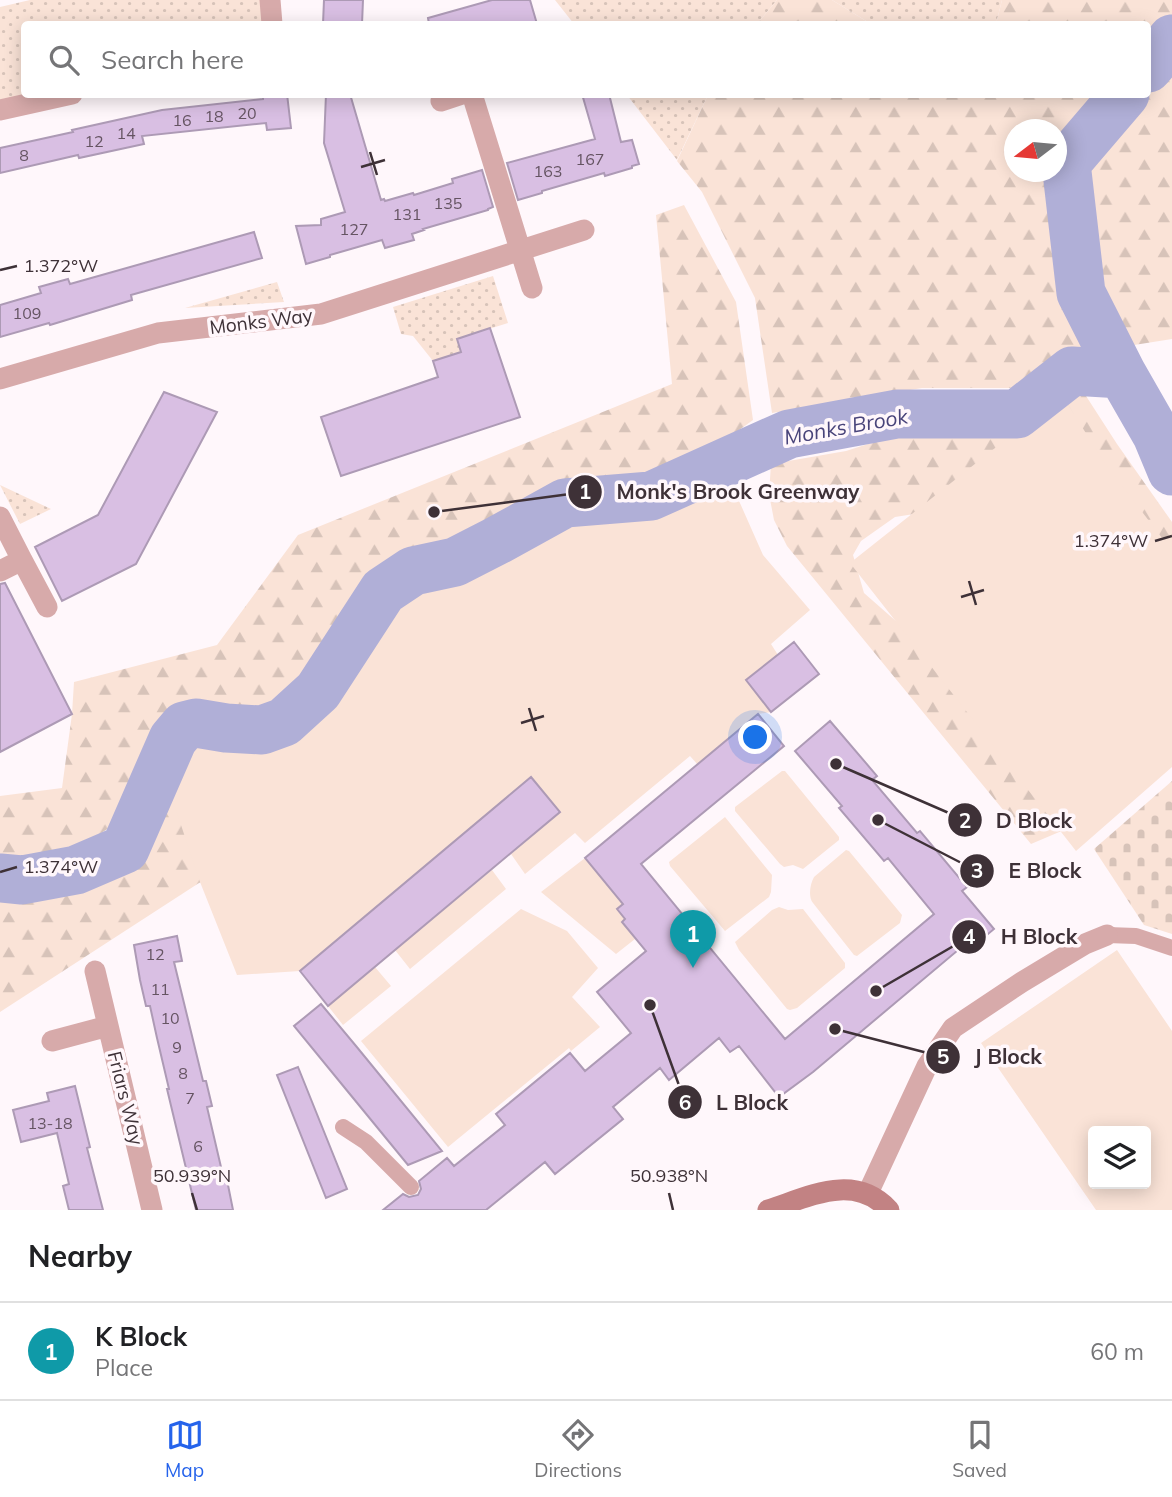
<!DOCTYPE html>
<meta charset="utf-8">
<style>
:root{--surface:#fff;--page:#f2f2f2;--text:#202124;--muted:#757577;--line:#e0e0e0;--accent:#2563eb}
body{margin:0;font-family:Mulish,sans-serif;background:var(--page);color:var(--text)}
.controls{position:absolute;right:21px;bottom:21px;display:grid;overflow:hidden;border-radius:7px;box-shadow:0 4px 18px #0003}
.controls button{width:63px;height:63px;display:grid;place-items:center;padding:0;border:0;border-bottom:2px solid var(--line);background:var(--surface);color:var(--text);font:35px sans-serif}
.compass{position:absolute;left:1004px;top:119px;width:63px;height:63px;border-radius:50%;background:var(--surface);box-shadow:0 4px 18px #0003;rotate:254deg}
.you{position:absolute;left:756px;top:738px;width:24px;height:24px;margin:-18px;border:5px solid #fff;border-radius:50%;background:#1a73e8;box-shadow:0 0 0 10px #1a73e833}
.badge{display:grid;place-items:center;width:46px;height:46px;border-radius:50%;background:var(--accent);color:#fff;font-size:23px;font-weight:700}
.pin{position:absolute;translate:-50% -58px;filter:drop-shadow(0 2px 4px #0008)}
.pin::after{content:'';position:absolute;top:37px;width:24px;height:21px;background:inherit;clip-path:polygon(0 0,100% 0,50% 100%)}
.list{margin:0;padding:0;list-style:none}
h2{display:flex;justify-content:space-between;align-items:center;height:91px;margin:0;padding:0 28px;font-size:30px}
h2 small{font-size:23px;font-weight:400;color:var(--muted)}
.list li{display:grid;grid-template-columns:46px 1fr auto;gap:21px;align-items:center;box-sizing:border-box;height:98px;padding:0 28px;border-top:2px solid var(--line)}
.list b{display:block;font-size:26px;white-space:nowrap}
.list p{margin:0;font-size:23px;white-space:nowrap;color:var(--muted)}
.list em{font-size:23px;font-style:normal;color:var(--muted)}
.icon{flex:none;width:38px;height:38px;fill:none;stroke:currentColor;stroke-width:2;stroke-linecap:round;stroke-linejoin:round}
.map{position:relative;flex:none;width:1172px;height:1210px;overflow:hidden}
.search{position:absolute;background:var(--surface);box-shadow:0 4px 18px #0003;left:21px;right:21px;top:21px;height:77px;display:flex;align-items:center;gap:18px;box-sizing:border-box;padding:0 24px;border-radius:7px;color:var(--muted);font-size:26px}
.sheet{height:189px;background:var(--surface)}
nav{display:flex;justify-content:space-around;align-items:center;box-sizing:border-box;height:98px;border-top:2px solid var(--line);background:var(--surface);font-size:19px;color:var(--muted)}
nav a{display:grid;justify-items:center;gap:4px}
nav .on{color:var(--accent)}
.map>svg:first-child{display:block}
.grass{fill:url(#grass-dots)}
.forest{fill:url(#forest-firs);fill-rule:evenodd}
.cemetery{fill:url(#cemetery-stones)}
.garden{fill:#fae3d7;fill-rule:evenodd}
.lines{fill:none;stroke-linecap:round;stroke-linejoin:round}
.river{stroke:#b0afd7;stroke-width:49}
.building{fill:#d9bfe3;stroke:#ad9ab5;stroke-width:2}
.lane{stroke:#d7aaaa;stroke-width:16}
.street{stroke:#d7aaaa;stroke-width:21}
.secondary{stroke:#c28283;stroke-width:21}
.ticks{fill:none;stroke:#3e3137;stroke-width:2.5}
.labels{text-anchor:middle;stroke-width:7;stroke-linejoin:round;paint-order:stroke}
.number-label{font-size:16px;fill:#655462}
.street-label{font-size:19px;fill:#3e3137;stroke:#fff7fb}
.water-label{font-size:21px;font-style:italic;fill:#49447a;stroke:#fff7fb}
.ticks-label{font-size:18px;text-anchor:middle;fill:#3e3137;stroke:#fff7fb;stroke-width:7;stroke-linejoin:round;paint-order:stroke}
.leader{fill:none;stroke:#3e3137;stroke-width:2.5}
.callout-dot{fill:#3e3137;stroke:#fff7fb;stroke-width:2.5}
.mark-label{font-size:21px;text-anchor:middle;font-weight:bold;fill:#fff}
.callout-label{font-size:21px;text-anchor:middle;font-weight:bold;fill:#3e3137;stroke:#fff7fb;stroke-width:7;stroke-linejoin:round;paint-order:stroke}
</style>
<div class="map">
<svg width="1172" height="1210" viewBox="0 0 1172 1210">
<defs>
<pattern id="grass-dots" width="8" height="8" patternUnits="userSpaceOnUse" patternTransform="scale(1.75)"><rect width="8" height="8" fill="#fae3d7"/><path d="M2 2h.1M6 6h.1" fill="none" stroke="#d7c3b9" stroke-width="1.8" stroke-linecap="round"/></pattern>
<pattern id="forest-firs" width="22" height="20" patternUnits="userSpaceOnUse" patternTransform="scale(1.75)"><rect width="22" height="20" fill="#fae3d7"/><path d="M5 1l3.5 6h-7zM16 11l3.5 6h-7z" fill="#d7c3b9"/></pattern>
<pattern id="cemetery-stones" width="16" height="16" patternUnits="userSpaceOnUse" patternTransform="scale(1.75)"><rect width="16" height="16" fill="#fae3d7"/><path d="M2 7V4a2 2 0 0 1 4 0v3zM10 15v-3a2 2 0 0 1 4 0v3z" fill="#d7c3b9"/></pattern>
</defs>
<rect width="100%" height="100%" fill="#fff7fb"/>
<!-- grass -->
<path class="grass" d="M30,0H262L264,24H24V94L0,103V7Z
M555,0H777L757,24H574Z
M832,0H1002L996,24H871Z
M627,95H708L677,160Z
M493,276L508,323L457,339L461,352L433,361L413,336L401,334L393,307Z
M277,282L284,302L185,308Z
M0,485L51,509L20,524Z"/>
<!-- forest -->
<path class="forest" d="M777,0H832L871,24H757Z
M1002,0H1172V339L1052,358L1015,388H922L772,413L755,298L702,192L677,161L708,95L1148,94V24H996ZM1014,130H1056V172H1014Z
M684,205L736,302L753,420L713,449L647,478L557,488L452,544L407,560L375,582L360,599L322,653L315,668L313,680L302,694L290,705L274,713L258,717H220L202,713L188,714L176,717L167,725L150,758L131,807L112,826L89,841L62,854L38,861L0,862V796L62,788L72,714L74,682L217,645L298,535L672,384L656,215Z
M1077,382L1117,444L1172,522V604L927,512L895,517L861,541L853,555L864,593L1111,810L1031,844L787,546L774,520L769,494L771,464L846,451L887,438L966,431H1000Z
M422,584L243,863L199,883L0,1012V889L24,888L68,881L100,870L130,855L168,786L187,737L197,734L272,745L292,736L331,698L395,604Z"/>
<!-- cemetery -->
<path class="cemetery" d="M1172,781V934L1144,925L1094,849Z"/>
<!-- garden -->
<path class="garden" d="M1062,395L1104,462L1172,551V767L1076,851L850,563Z
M728,476L763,555L810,610L771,644L778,655L771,712L758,714L698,765L690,756L585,843L575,833L525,874L511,854L560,812L531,778L300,971L237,975L200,882L168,786L187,737L197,734L272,745L292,736L331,698L395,604L422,584L460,577L569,515L621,514L678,503Z
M782,771H785L839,837V840L803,869L793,865L784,867L780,864L735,811V807Z
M725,817L772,875L771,892L769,897L725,931L670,866L669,862Z
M846,850L849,851L902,915L900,923L857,956L854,955L813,903C808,897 810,884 814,877Z
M585,858L623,904L618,909L625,919L622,922L635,939L616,954L541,892Z
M492,870L506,889L410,969L395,950Z
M779,907L788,910L803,909L845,963V968L797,1008L790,1010L787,1009L739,950L735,942L772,910Z
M521,909L567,931L598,968L572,997L600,1027L571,1051L569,1048L448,1147L361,1041Z
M1117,950L1172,1031V1210H1096L981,1043ZM1093,1131H1146V1184H1093Z
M375,967L391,986L343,1025L328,1006Z"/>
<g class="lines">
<!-- river -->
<path class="river" d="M1148,68L1172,39
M1122,374L1081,293L1066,163L1125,94
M0,878L22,880L76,870L125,849L173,739L184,726L196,723L226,728L262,730L284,722L318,691L383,591L413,571L455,562L498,540L565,503L651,496L789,434L897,414H1017L1072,371L1122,374L1157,435L1172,471"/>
</g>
<!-- building -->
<path class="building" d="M324,0H363L362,24H323Z
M492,0H530L537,24H429L428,18Z
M263,94H287L291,128L267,130L266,123L142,136L144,144L79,158L78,155L0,173V148L73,132L72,130L162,110L263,99Z
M326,94H350L381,200L384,199L385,201L413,193L414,195L453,183L452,179L482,170L493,207L488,209V210L423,229L424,230L412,234L414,240L385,248L382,240L330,255V257L306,264L296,226L321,225V219L345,212L324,143Z
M582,94H609L621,142L632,140L639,164L632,166V168L605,176L604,173L542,191V193L518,200L507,163L595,139Z
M254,232L262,258L131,295L132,300L50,325L49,323L0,337V305L41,293L39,287L68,279L70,284Z
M490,328L520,417L341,476L321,417L438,377L433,361L461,352L457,339Z
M164,392L217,412L136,564L62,601L35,547L98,515Z
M5,583L72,714L0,752V584Z
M794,642L819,674L771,712L746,680Z
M758,714L784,746L641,864L785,1039L934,914L888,858L884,861L839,808L842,806L795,751L830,721L877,776L872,780L917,833L920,831L967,887L962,891L994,929L969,950L964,945L813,1072L779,1097L739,1046L730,1052L719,1038L669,1080L660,1068L613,1107L623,1119L555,1174L545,1162L486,1210H383L403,1194L409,1197L418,1195L421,1189L419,1181L447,1158L454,1166L505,1125L496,1114L570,1053L585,1071L631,1033L597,992L646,951L622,922L625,919L617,909L623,904L585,858Z
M531,777L560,812L328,1006L300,971Z
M177,936L182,961L174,962L203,1081H206L212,1106L207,1107L224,1180H227L233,1210H196L167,1089H169L157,1038L150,1006H146L140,980L134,945Z
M321,1004L356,1046L442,1151L408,1165L349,1093L294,1026Z
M298,1067L347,1189L326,1198L277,1075Z
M75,1086L90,1147L87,1148L103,1210H69L63,1186L69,1184L57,1133L21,1142L13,1110L49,1101L47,1093Z"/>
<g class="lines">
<!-- lane -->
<path class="lane" d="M1107,935L1136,936L1172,948
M343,1127L366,1142L411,1187"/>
<!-- street -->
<path class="street" d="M270,0L272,24
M472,94L532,288
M441,101L462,94
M0,110L72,94
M0,379L158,333L321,314L584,230
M0,517L22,560L0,571
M22,560L47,607
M95,971L152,1210
M52,1041L108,1026
M868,1193L927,1066L953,1028L1022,982L1085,944L1107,935"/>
<!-- secondary -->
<path class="secondary" d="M768,1210C809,1197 854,1172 889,1210"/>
</g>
<!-- ticks -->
<path class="ticks" d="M370,152L377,175M361,167L385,160M0,270L17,266M1155,541L1172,536M969,581L976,605M961,597L984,590M529,708L536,731M521,723L544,716M0,872L17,867M192,1193L197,1210M669,1193L673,1210"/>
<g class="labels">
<!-- number labels -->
<g class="number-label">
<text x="247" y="119">20</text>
<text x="214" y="122">18</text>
<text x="182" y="126">16</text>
<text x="126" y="139">14</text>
<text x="94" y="147">12</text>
<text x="24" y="161">8</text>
<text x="590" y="165">167</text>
<text x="548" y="177">163</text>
<text x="448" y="209">135</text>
<text x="407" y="220">131</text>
<text x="354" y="235">127</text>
<text x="27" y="319">109</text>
<text x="155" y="960">12</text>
<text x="160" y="995">11</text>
<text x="170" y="1024">10</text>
<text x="177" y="1053">9</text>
<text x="183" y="1079">8</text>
<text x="190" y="1104">7</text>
<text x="50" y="1129">13-18</text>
<text x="198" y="1152">6</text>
</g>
<!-- street labels -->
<g class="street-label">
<text transform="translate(261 321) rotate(-7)" y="7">Monks Way</text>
<text transform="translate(126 1098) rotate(76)" y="7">Friars Way</text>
</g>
<!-- water labels -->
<g class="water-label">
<text transform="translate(846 427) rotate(-10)" y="7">Monks Brook</text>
</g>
</g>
<g class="ticks-label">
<text x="61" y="272">1.372°W</text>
<text x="1111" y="547">1.374°W</text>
<text x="61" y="873">1.374°W</text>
<text x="192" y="1182">50.939°N</text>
<text x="669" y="1182">50.938°N</text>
</g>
<!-- callouts -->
<path class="leader" d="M434 512L585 492M836 764L965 820M878 820L977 871M876 991L969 937M835 1029L943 1057M650 1005L685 1102"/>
<g class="callout-dot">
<circle cx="434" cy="512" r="7"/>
<circle cx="836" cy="764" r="7"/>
<circle cx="878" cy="820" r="7"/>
<circle cx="876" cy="991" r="7"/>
<circle cx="835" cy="1029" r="7"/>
<circle cx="650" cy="1005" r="7"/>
<circle cx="585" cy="492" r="18"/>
<circle cx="965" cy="820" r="18"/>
<circle cx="977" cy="871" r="18"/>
<circle cx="969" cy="937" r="18"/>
<circle cx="943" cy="1057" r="18"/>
<circle cx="685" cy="1102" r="18"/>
</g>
<g class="mark-label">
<text x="585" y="499">1</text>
<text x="965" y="828">2</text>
<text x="977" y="878">3</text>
<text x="969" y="944">4</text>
<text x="943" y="1064">5</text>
<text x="685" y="1110">6</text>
</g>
<g class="callout-label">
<text x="738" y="499">Monk's Brook Greenway</text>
<text x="1034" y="828">D Block</text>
<text x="1045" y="878">E Block</text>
<text x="1039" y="944">H Block</text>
<text x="1008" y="1064">J Block</text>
<text x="752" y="1110">L Block</text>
</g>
</svg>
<div class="controls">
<button><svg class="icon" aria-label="layers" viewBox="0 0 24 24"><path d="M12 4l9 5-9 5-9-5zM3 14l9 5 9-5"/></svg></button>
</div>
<svg class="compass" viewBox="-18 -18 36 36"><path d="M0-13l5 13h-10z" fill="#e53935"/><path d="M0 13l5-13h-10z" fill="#757577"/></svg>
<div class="you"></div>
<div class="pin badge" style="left:693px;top:968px;background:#0f9aa8">1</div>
<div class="search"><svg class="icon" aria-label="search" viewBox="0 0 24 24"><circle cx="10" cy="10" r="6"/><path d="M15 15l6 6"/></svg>Search here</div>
</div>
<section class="sheet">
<h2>Nearby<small></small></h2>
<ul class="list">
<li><span class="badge" style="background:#0f9aa8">1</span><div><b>K Block</b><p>Place</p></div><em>60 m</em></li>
</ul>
</section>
<nav>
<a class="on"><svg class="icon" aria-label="map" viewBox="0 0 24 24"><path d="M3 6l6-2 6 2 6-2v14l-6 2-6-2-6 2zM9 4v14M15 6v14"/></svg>Map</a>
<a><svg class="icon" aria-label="directions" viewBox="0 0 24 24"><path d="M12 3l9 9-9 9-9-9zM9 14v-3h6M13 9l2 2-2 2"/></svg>Directions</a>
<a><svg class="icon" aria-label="saved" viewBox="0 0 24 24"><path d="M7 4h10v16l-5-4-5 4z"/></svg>Saved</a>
</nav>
